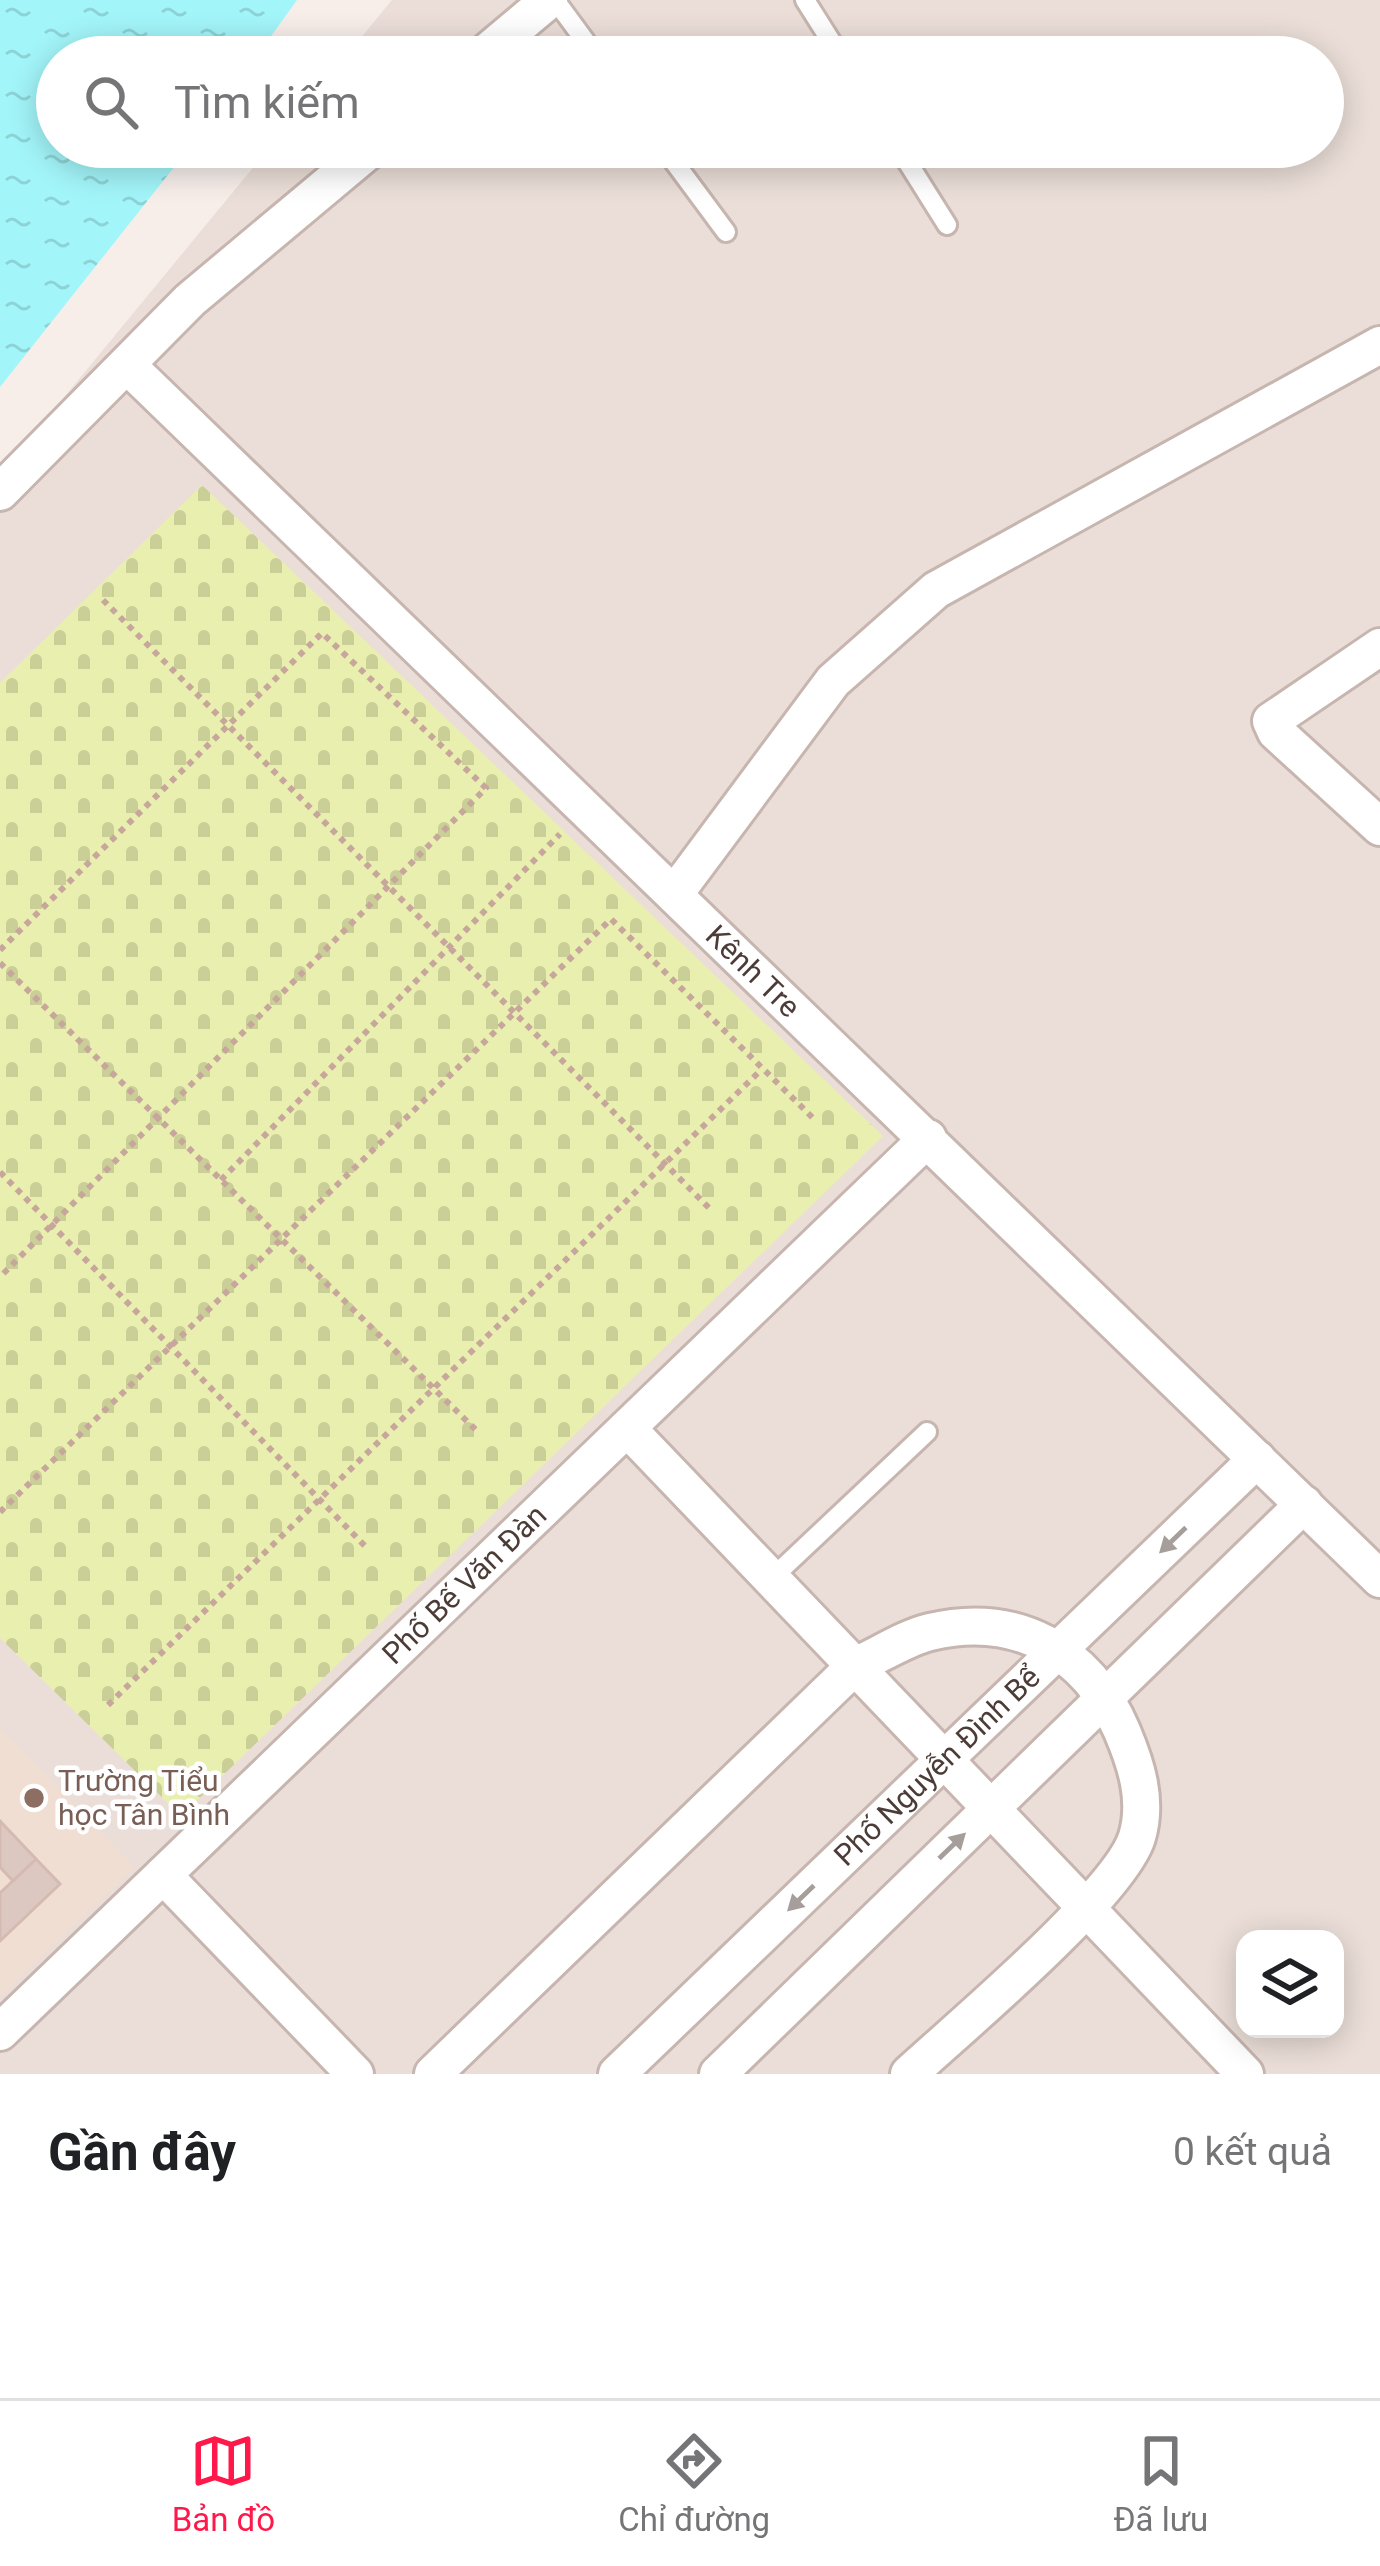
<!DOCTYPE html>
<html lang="vi">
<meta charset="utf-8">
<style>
:root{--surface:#fff;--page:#f6f6f6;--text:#202124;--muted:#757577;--line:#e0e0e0;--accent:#ff194b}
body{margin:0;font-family:Roboto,sans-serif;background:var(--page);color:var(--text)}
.controls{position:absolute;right:36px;bottom:36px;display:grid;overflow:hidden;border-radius:24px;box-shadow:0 6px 30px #0003}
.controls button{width:108px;height:108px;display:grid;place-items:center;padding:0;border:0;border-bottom:3px solid var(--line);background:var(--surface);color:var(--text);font:60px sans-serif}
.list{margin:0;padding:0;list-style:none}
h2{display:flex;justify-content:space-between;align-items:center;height:156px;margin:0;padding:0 48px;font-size:51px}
h2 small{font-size:39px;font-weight:400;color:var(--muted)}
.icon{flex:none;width:66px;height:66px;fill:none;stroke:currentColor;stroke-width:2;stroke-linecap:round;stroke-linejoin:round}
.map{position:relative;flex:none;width:1380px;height:2074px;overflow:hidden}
.search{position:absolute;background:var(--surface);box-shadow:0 6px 30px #0003;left:36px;right:36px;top:36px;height:132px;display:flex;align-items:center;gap:30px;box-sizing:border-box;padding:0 42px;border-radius:66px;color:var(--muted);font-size:45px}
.sheet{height:324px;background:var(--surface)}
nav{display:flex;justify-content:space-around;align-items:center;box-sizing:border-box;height:168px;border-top:3px solid var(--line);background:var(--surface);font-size:33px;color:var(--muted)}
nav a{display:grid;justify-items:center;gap:6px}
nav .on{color:var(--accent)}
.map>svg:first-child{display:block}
.residential{fill:#ebded8;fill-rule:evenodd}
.education{fill:#f1ded3}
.cemetery{fill:url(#cemetery-stones)}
.water{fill:url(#water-ripples)}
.building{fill:#ddc8c1;stroke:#d5bab1;stroke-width:3}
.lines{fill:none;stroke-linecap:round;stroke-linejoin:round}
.service-casing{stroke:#c7b5af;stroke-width:24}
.minor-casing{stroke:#c7b5af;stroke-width:42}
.path{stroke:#c7a79b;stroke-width:6;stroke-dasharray:6 6;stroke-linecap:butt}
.service{stroke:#fff;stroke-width:18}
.minor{stroke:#fff;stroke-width:36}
.oneway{fill:#a69e9b}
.education-dot{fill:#8d6e63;stroke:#fff;stroke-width:4.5}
.labels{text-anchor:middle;stroke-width:9;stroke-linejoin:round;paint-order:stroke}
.street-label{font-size:30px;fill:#4c3c37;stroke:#fff}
.education-label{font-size:30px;fill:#785e54;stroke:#fff;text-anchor:start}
</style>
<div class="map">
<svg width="1380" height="2074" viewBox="0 0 1380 2074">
<defs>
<pattern id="cemetery-stones" width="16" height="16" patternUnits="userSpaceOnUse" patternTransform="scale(3)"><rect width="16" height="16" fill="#e9efaf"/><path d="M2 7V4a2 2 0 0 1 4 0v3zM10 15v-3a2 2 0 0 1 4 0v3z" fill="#cace97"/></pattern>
<pattern id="water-ripples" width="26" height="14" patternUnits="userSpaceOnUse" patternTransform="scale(3)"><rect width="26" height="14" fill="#a2f5f9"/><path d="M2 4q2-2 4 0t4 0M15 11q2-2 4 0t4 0" fill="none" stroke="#8dd3d6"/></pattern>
</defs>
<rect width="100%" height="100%" fill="#f7eeea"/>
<!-- residential -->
<path class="residential" d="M392,0H1380V2074H0V475L270,147H1323V57H345ZM1245,1939H1335V2029H1245Z"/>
<!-- education -->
<path class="education" d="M0,1728L134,1867L0,1996Z"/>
<!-- cemetery -->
<path class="cemetery" d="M202,485L883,1136L181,1816L0,1638V683Z"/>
<!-- water -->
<path class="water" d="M0,0H297L256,57H57V147H190L0,387Z"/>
<!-- building -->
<path class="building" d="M0,1821L36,1859L13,1881L0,1867Z
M36,1859L60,1884L0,1941V1893Z"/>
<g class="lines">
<defs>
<path id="service" d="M555,0L597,57
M805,0L841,57
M663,147L726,232
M898,147L947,225
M771,1579L927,1432"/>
<g id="minor">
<path d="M481,57L549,0"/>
<path id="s1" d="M128,366L1380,1579"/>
<path d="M0,492L190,300L373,147"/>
<path d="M1380,647L1271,721L1276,732L1380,827"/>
<path d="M676,892L833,681L936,590L1380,345"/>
<path d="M627,1428L1245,2074"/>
<path d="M163,1875L355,2074"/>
<path id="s2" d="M0,2032L928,1138"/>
<path d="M433,2074L855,1666C878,1656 905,1638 930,1632C1017,1611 1088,1652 1122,1731C1136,1764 1148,1800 1137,1837C1120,1893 959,2028 909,2074"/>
<path id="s3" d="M617,2074L1257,1459"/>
<path d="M718,2074L1304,1504"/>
</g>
</defs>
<!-- service casing -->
<use href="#service" class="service-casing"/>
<!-- minor casing -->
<use href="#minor" class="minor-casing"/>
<!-- path -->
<path class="path" d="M103,600L709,1208
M0,950L322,633L486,788L0,1277
M0,963L478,1432
M0,1172L365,1546
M221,1180L560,834
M0,1512L611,919L816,1121
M108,1705L761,1070"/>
<!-- service -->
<use href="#service" class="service"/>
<!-- minor -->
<use href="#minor" class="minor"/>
</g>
<!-- one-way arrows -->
<defs><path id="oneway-solid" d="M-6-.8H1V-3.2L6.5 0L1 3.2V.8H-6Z" transform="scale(3)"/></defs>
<g class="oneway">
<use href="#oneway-solid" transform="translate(1173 1540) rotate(136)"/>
<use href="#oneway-solid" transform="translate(952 1846) rotate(-44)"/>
<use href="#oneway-solid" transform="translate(801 1898) rotate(136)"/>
</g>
<!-- markers -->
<circle class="education-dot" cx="34" cy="1798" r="12"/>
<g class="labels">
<!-- street labels -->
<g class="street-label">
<text dy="10" stroke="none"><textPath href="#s1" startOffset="870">Kênh Tre</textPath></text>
<text dy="10" stroke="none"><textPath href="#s2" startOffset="645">Phố Bế Văn Đàn</textPath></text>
<text dy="10" stroke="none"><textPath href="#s3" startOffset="444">Phố Nguyễn Đình Bể</textPath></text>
</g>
<!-- education labels -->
<g class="education-label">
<text x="58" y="1791">Trường Tiểu<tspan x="58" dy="34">học Tân Bình</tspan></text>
</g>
</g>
</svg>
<div class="controls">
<button><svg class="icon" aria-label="layers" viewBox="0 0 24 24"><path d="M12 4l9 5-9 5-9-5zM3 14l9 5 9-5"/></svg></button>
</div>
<div class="search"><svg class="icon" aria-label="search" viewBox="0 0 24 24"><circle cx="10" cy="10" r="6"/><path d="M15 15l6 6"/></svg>Tìm kiếm</div>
</div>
<section class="sheet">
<h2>Gần đây<small>0 kết quả</small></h2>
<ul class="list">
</ul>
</section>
<nav>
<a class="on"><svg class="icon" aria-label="map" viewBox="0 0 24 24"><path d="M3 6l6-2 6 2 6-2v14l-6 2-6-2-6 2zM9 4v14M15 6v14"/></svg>Bản đồ</a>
<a><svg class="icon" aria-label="directions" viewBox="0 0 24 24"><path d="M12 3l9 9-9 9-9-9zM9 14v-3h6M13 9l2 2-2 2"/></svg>Chỉ đường</a>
<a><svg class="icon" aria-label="saved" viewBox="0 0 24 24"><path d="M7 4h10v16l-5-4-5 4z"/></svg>Đã lưu</a>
</nav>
